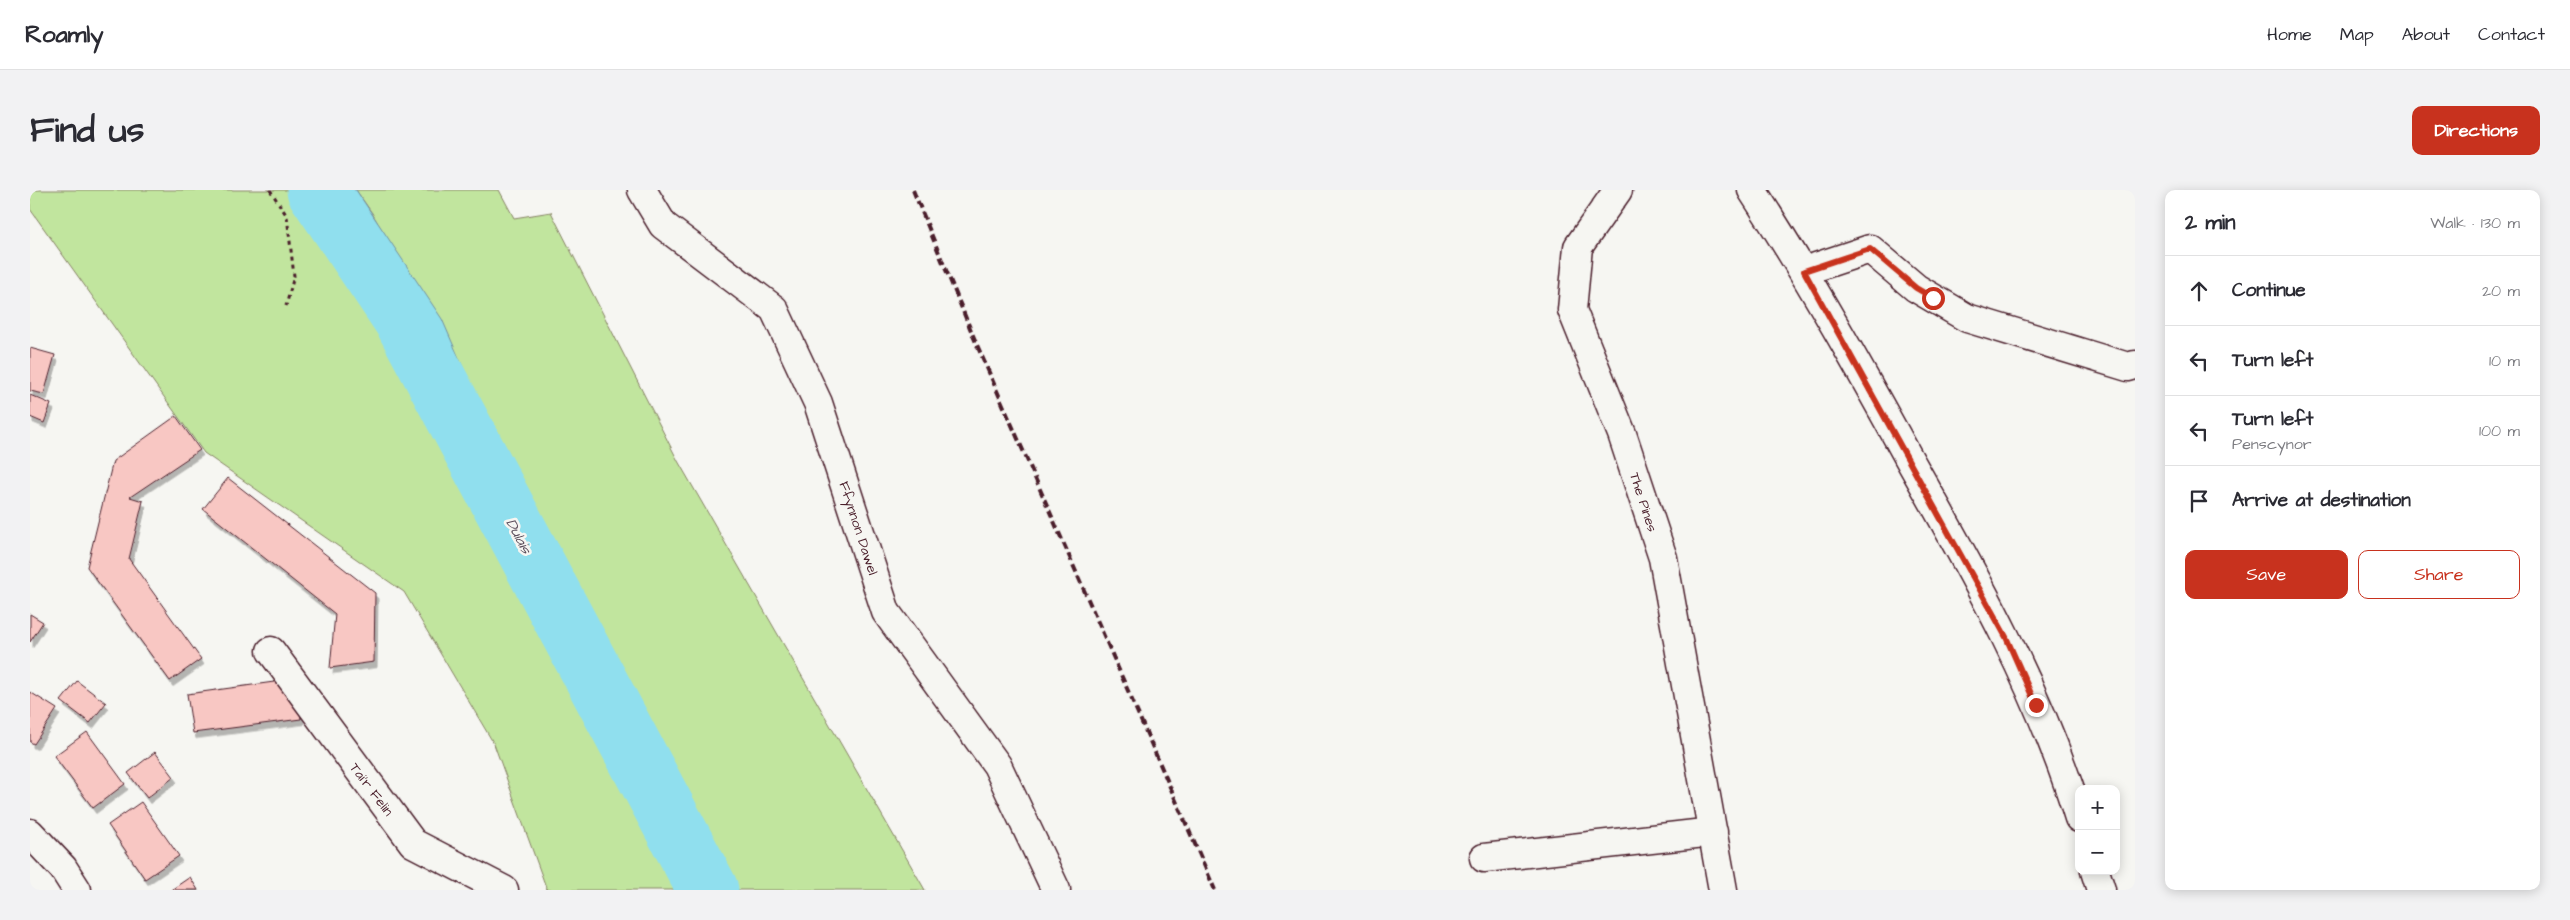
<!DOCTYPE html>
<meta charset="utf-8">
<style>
:root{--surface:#fff;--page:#f2f2f3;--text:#2b2b33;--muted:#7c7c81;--line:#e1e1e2;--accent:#c8321e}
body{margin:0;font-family:"Architects Daughter",sans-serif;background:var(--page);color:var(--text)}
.controls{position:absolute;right:15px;bottom:15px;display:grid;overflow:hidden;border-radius:10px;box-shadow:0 2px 12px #0003}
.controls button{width:45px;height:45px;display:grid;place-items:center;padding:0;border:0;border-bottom:1px solid var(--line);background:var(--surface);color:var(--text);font:25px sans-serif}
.stop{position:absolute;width:15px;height:15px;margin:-11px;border:4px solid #c8321e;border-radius:50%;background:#fff}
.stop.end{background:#c8321e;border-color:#fff;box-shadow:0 1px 5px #0008}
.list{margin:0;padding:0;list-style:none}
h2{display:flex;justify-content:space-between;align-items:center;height:65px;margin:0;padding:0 20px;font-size:21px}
h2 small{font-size:16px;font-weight:400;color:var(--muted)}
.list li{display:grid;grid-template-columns:32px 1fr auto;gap:15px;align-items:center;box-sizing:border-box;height:70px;padding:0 20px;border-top:1px solid var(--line)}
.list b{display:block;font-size:19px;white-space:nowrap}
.list p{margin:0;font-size:16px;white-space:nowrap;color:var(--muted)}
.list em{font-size:16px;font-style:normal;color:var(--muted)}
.actions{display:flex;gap:10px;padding:15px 20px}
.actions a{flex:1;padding:11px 0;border:1px solid var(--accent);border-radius:10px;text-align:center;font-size:18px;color:var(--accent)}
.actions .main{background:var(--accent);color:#fff}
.icon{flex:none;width:28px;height:28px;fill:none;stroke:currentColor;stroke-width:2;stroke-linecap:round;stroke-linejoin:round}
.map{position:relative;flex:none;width:2105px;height:700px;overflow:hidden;border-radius:10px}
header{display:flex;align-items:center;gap:30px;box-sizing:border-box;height:70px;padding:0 25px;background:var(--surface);border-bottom:1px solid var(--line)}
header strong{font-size:24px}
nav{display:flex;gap:28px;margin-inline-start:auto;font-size:18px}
.intro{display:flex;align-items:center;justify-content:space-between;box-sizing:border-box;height:120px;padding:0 30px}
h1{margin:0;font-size:35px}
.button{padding:12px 22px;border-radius:10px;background:var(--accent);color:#fff;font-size:18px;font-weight:700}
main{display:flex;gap:30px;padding:0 30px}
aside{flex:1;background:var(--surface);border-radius:10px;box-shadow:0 2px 12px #0003}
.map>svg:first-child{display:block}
.green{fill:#c1e59e;stroke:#868264}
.water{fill:#90dfee;stroke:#7492a0}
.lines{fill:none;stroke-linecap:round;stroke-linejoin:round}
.shore{stroke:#666c79;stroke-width:1}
.river{stroke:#90dfee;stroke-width:61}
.building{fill:#f8c7c3;stroke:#4a1f2b;filter:url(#shadow)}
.street-casing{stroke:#4a1f2b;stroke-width:31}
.path{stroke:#4a1f2b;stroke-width:3;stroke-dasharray:4 4;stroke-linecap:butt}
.street{stroke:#f6f6f2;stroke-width:28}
.rail{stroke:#4a1f2b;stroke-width:4;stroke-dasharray:8 4;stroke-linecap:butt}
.route{stroke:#c8321e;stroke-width:6}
.labels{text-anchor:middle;stroke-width:5;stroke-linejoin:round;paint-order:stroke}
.street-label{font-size:14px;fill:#4a1f2b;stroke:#f6f6f2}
.water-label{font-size:15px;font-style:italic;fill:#5c4f5c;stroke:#f6f6f2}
</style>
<header>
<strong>Roamly</strong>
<nav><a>Home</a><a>Map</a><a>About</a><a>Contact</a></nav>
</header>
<div class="intro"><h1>Find us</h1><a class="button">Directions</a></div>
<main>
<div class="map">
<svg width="2105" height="700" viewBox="0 0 2105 700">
<defs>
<filter id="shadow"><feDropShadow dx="3" dy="5.5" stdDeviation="0" flood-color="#0004"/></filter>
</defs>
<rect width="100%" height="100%" fill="#f6f6f2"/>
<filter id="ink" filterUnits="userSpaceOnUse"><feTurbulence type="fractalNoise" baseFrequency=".02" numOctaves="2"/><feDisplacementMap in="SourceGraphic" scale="10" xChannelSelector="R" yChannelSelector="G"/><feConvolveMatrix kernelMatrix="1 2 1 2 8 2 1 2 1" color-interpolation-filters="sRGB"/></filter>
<g filter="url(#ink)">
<!-- green -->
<path class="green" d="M0,0H266L405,212L439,191L342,23L326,0H469L484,28L521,22L648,271L895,700H517L464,554L374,402L174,263L0,19Z"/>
<!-- water -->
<path class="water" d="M266,0H326L412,129L439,191L405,212Z"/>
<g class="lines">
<!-- shore -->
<path class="shore" d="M272,0L405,203L408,204L431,190L432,187L407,131L323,5L322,0
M279,0L407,195H410L424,185L402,134L317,8L316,0
M288,0L409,184L413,185L415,182L395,138L311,12L308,0"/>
<!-- river -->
<path class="river" d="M287,0L375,131L678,700"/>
</g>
<!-- building -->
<path class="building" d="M0,158L25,165L14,204L0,201Z
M0,205L21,214L14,233L0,227Z
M146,226L170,260L100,307L113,311L99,369L171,469L140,491L57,377L83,271Z
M198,288L345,403L344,472L300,478L305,424L173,319Z
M0,424L13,432L0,452Z
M266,489L271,529L163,543L157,504Z
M47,491L76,513L60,533L31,511Z
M0,502L27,519L4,554L0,552Z
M57,542L95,594L63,618L24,566Z
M125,562L144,587L117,608L98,583Z
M111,612L149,666L115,689L78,635Z
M160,687L168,700H141Z"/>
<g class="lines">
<defs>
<path id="street" d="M612,0L633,35L744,119L788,213L856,422L967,575L1026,700
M1588,0L1548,57L1542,120L1592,244L1633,368L1693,700
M1722,0C1780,89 1831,181 1882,274C1946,387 2011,503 2049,628
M1774,81L1840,59L1886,98L1937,128L2098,177L2105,175
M241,461L383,653L474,700
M0,643L33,678L47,700
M1454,668L1683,642
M2065,681L2071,700"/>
</defs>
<!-- street casing -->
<use href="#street" class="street-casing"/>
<!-- path -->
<path class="path" d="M240,0L257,26L264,86L256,116"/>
<!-- street -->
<use href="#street" class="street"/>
<!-- rail -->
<path class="rail" d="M883,0L947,155L1185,700"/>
</g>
</g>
<g class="lines" filter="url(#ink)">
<!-- route -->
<path class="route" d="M1903,108L1886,98L1840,59L1774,81L1976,447L2006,515"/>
</g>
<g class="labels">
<!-- street labels -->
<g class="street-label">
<text transform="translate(1614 312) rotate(72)" y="5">The Pines</text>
<text transform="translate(829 338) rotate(72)" y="5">Ffynnon Dawel</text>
<text transform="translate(342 599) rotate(53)" y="5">Tai'r Felin</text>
</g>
<!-- water labels -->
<g class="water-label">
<text transform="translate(489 346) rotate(62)" y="5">Dulais</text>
</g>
</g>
</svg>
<div class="controls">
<button>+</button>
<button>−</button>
</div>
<div class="stop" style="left:1903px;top:108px"></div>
<div class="stop end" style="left:2006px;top:515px"></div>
</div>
<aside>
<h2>2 min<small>Walk · 130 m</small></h2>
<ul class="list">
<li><svg class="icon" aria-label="ahead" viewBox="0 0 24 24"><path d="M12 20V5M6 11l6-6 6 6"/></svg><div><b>Continue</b></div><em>20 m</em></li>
<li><svg class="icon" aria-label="left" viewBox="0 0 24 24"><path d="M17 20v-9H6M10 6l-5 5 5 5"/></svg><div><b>Turn left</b></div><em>10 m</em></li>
<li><svg class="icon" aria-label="left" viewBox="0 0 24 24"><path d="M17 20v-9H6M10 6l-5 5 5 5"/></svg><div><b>Turn left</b><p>Penscynor</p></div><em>100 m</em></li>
<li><svg class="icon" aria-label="arrive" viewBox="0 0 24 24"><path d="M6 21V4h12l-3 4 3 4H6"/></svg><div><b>Arrive at destination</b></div></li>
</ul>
<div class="actions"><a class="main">Save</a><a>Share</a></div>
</aside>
</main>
